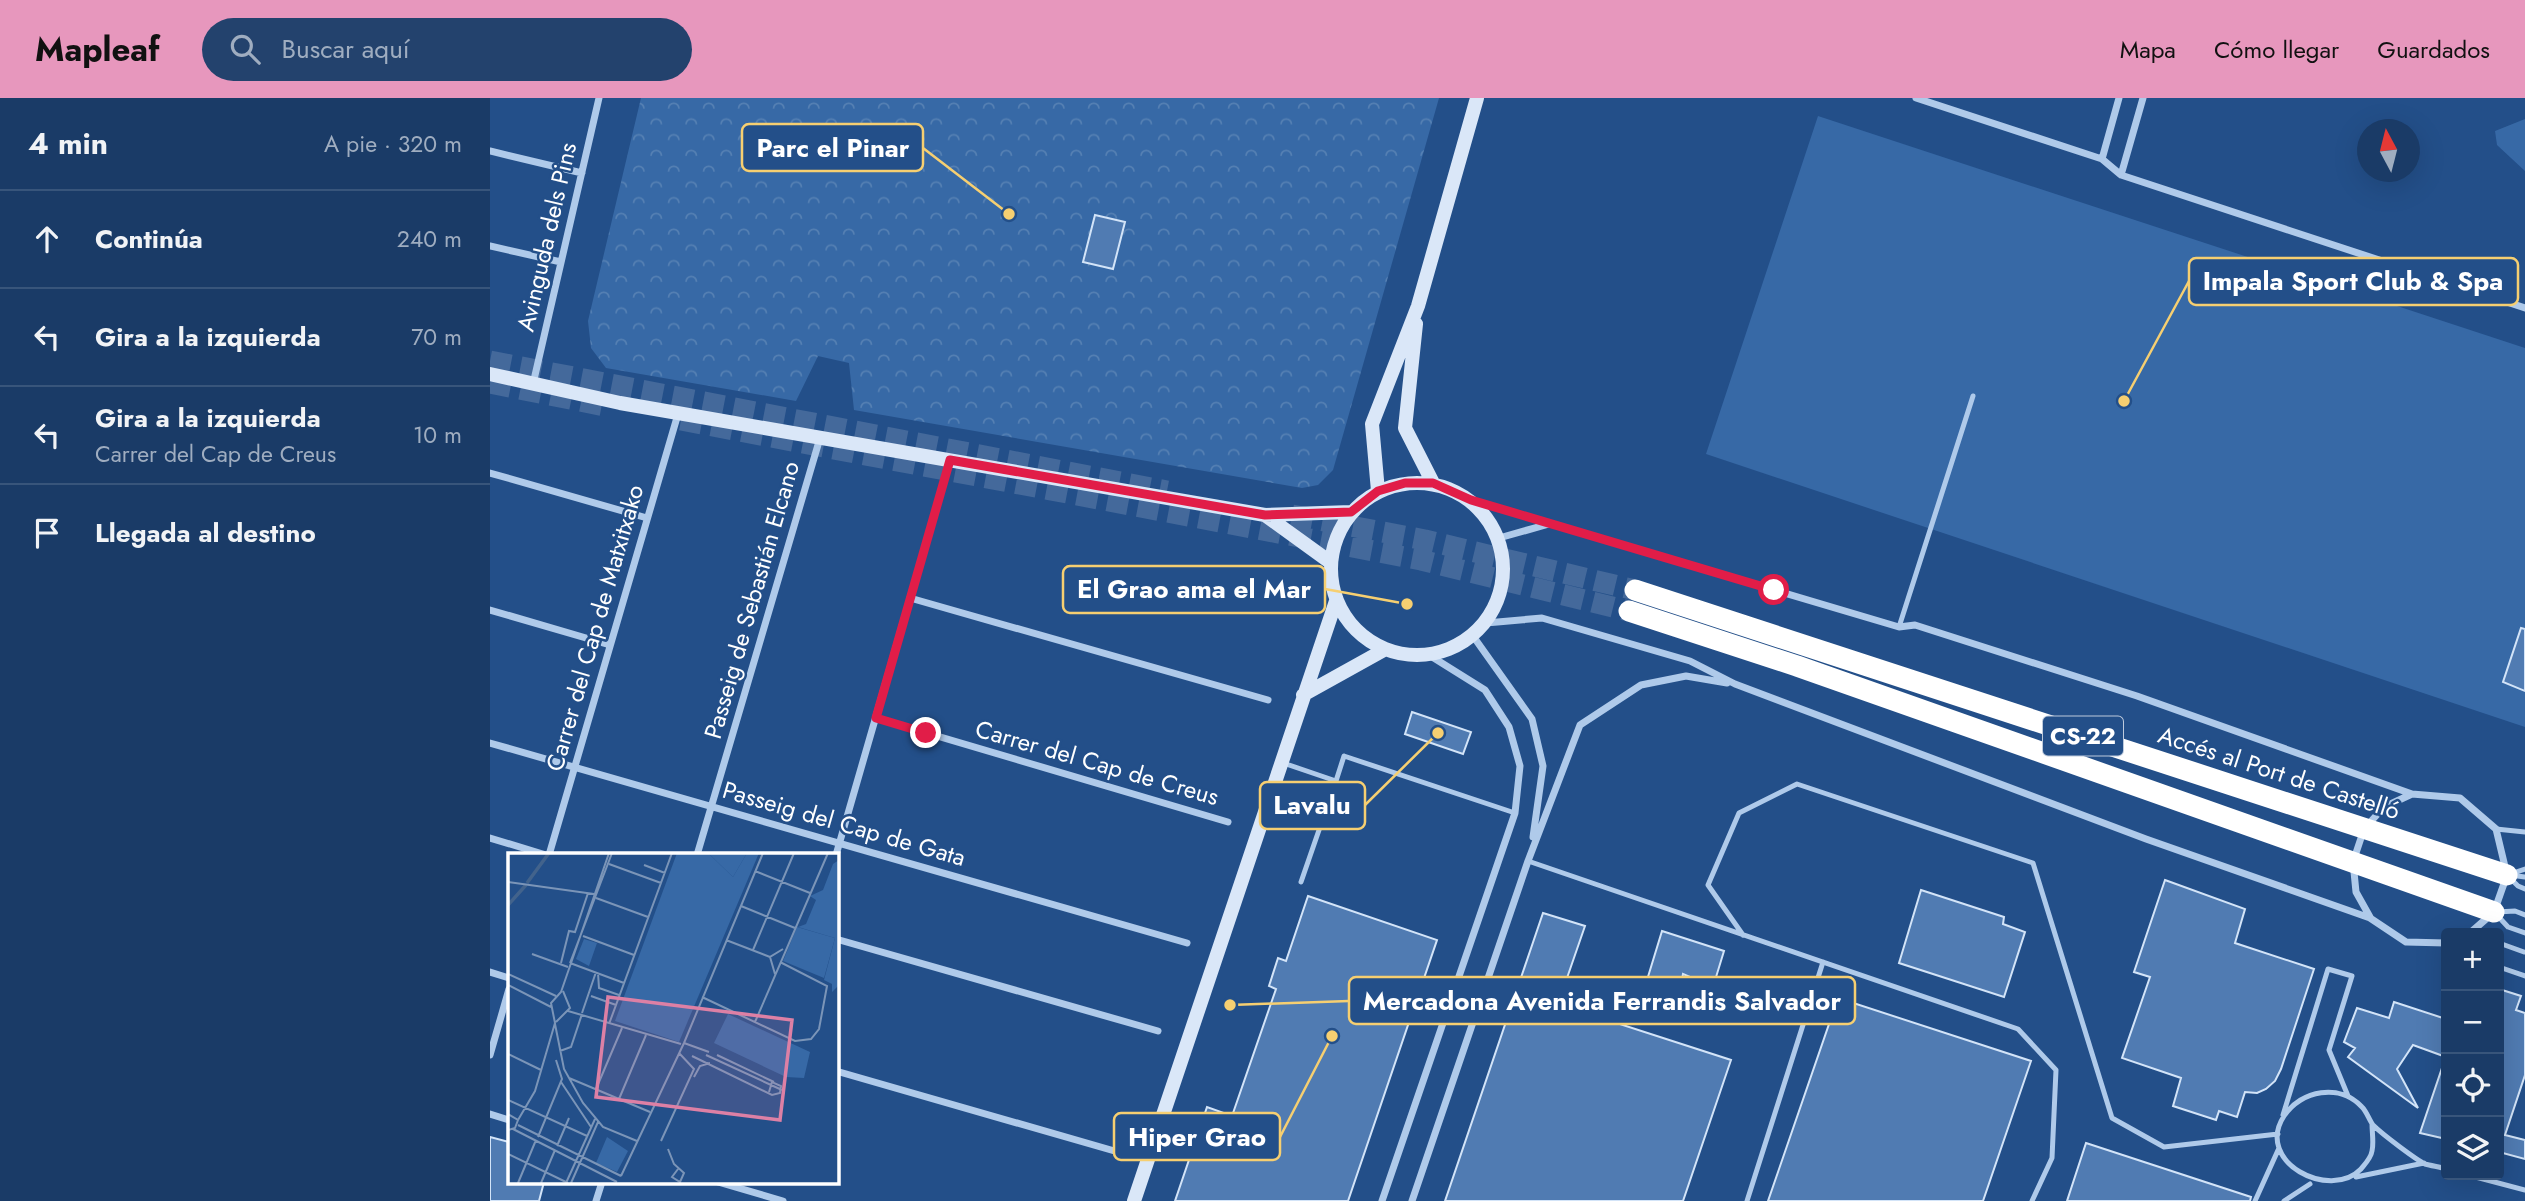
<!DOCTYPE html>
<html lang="es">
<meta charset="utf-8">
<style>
:root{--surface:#1a3b67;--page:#23426d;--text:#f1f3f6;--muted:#9fadc0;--line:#38557b;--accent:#e797bd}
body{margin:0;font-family:Jost,sans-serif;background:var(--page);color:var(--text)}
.controls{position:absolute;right:21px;bottom:21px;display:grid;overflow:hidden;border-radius:7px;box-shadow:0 7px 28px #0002}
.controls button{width:63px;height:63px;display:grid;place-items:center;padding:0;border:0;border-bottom:2px solid var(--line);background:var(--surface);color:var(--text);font:35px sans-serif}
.compass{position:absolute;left:1867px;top:21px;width:63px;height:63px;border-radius:50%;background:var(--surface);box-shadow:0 7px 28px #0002;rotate:353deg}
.stop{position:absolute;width:21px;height:21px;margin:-16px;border:5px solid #e11d48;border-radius:50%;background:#fff}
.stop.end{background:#e11d48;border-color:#fff;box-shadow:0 2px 7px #0008}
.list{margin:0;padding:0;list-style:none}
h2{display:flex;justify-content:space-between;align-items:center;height:91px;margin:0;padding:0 28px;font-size:30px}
h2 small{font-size:23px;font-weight:400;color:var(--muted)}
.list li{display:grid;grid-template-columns:46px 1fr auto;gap:21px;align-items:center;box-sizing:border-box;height:98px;padding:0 28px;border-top:2px solid var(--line)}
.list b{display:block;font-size:26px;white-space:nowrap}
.list p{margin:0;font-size:23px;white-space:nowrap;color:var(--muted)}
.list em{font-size:23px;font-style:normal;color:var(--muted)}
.icon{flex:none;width:38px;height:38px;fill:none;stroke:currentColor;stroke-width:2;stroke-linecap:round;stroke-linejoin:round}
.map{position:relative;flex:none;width:2035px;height:1103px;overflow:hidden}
header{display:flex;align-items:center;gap:42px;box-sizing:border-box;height:98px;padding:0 35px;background:var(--accent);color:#111}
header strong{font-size:33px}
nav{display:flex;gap:38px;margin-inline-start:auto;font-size:24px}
.search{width:490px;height:63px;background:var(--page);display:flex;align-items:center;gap:18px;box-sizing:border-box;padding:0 24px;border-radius:38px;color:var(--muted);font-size:26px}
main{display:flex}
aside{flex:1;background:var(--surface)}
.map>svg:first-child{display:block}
.green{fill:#3769a6}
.park{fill:url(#park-crowns)}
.building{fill:#507bb2;stroke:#d3e4f8;stroke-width:2}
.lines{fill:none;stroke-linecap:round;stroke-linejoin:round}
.highway-tunnel{stroke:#44699b;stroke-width:21;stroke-dasharray:21 10;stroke-linecap:butt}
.lane{stroke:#afcaea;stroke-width:5}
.street{stroke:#afcaea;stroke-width:7}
.secondary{stroke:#dae7f8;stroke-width:14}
.highway{stroke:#fff;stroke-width:21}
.route{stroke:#e11d48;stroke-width:9}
.labels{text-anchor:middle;stroke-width:5;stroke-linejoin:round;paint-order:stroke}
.shield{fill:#234f89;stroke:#bdcadc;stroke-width:2}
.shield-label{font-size:23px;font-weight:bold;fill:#fff}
.street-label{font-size:24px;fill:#fff;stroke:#234f89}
.inset-river{fill:none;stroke:#42638c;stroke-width:3.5}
.inset-road{fill:none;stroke:#7b95b8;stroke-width:2}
.view{fill:#dd80a5;fill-opacity:0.15;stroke:#dd80a5;stroke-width:3.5}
.inset-edge{fill:none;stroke:#fff;stroke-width:3.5}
.leader{fill:none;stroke:#f6cf71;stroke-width:2.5}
.callout-dot{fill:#f6cf71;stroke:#234f89;stroke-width:2.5}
.callout{fill:#234f89;stroke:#f6cf71;stroke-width:2.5}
.callout-label{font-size:26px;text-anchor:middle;font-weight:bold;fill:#fff}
</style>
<header>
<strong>Mapleaf</strong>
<div class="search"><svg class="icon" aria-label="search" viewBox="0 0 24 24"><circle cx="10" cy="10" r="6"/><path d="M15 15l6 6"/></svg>Buscar aquí</div>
<nav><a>Mapa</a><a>Cómo llegar</a><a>Guardados</a></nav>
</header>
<main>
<aside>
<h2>4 min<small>A pie · 320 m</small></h2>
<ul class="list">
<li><svg class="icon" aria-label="ahead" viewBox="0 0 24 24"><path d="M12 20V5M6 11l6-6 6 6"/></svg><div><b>Continúa</b></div><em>240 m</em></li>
<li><svg class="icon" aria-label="left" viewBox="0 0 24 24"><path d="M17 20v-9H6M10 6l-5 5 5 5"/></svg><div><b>Gira a la izquierda</b></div><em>70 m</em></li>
<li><svg class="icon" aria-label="left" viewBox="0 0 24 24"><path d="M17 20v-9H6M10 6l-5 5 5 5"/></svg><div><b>Gira a la izquierda</b><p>Carrer del Cap de Creus</p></div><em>10 m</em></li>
<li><svg class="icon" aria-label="arrive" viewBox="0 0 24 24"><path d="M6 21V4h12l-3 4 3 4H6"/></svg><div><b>Llegada al destino</b></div></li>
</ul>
</aside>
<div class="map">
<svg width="2035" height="1103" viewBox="0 0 2035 1103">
<defs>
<pattern id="park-crowns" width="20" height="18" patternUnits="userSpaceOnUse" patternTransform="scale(1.75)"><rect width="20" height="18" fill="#3769a6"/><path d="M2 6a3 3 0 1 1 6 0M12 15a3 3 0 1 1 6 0" fill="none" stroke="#5580b3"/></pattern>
</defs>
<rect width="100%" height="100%" fill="#234f89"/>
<!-- green -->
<path class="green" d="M1328,18L2035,250V629L1216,356Z
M2035,21V73L2007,47L2005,33Z"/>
<!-- park -->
<path class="park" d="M151,0H949L843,372L828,387L812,390L364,312L359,265L328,258L306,303L116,270L101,250L98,223Z"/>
<!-- building -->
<path class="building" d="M605,117L635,124L623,171L593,164Z
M2031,530L2035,531V593L2013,584Z
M922,614L981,634L973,656L915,636Z
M1675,782L1755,811L1745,845L1824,871L1791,971L1785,983L1776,991L1767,995L1755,994L1747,1019L1729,1013L1726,1022L1683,1008L1691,980L1632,960L1660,879L1644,874Z
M1431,792L1514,819L1513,826L1535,834L1514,899L1409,865Z
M818,798L947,842L858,1103H685L717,1009L742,1018L786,891L779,888L788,860L796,863Z
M1053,815L1095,828L1068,906L1241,962L1193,1103H955Z
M1172,833L1234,853L1223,889L1193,876L1190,893L1157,882Z
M2009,891L2031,898L2026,912L2035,915V977L2015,1037L2035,1042V1061L2009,1054Z
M1348,900L1541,963L1493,1103H1278Z
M1904,904L1956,921V959L1923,947L1907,971L1928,1010L1858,959L1865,950L1854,944L1867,910L1899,920Z
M1953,967H1956V1041L1930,1035Z
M0,1039L19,1044V1084H54L49,1103H0Z
M1596,1045L1761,1099L1760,1103H1577Z"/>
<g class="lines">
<!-- highway-tunnel -->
<path class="highway-tunnel" d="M0,263L677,393
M0,285L115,308
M191,322L931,462L1139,513
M802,417L935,442L1145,492"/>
<!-- lane -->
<path class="lane" d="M1409,529L1483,298
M793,665L846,683L854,658L1025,715
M2006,731L2035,734
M1038,763L1528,931L1566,972L1562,1060L1542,1103
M2020,776L2035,771
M2020,777L2035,779
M2021,781L2028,788L2035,791
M811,784L846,683
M2007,814L2025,813L2035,817
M2006,816L2018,829L2035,835
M1253,837L1218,787L1249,715L1307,686L1543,765L1622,1020L1674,1049L1788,1036
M2009,845L2034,854
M2009,869L2035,878
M1793,1017L1838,871L1862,878L1839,952L1858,998
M1882,1026C1882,1035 1884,1045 1882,1053C1881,1060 1875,1066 1871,1071C1840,1103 1764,1064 1794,1018C1811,992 1850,985 1872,1009C1877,1014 1879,1022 1883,1027C1892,1036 1925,1061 1935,1066C1942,1068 1950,1069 1956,1071
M1978,1077L2035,1092
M1866,1079L1934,1065
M1257,1103L1333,864
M1765,1103L1789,1050
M1794,1103L1820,1086"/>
<!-- street -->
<path class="street" d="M1426,0L1612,61L1631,77L2035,210
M0,53L92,75
M1612,61L1629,0
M1631,77L1653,0
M0,148L71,164
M43,286L109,0
M0,375L157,420
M981,402L1409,529L1425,527L1647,598L1922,696
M1009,440L1059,426
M420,500L778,602
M0,512L120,547
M996,525L1052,520L1200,563L1245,586L1656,741L1880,820L1916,844L1956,845
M983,538L1042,621L1053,668L1043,739
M386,620L738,724
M0,645L697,845
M0,740L56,757
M59,757L188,316
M207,757L330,340
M346,757L460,362
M1880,819L1866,794L1863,764L1874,731L1894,709L1922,696L1970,700L2006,731L2017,777L2004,814L1980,835
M346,841L668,933
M0,874L19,880
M0,957L19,891
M346,973L628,1054
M0,1016L19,1022
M228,1084L293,1103
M106,1103L112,1084
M892,1103L1025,715L1030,668L1019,629L995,592L939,557
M922,1103L1038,763L1090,627L1151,587L1196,578L1237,585"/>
<!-- secondary -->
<path class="secondary" d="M926,226L915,330L943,385
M0,276L130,305L775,417L861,414
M841 471a86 86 0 1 1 172 0a86 86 0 1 1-172 0Z
M888,393L882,326L928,208L987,0
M775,417L840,464
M813,597L894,552
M644,1103L846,503"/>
<!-- highway -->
<path class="highway" d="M1145,492L2017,777
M1139,513L1307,568L2004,814"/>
</g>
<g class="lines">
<!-- route -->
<path class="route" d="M436,635L386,620L460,362L775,417L861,414L888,393L915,385H943L981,402L1284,492"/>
</g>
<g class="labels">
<!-- shield labels -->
<rect class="shield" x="1553" y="618.5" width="80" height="39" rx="5"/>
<g class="shield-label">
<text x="1593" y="646">CS-22</text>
</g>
<!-- street labels -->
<g class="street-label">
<text transform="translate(57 139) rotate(-77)" y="8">Avinguda dels Pins</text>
<text transform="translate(262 502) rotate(-74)" y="8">Passeig de Sebastián Elcano</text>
<text transform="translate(105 530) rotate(-74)" y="8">Carrer del Cap de Matxitxako</text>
<text transform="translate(607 665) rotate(16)" y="8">Carrer del Cap de Creus</text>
<text transform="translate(1789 675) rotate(18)" y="8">Accés al Port de Castelló</text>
<text transform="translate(354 726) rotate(16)" y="8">Passeig del Cap de Gata</text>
</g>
</g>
<!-- overview -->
<g transform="translate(18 755)">
<rect width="331" height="331" fill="#234f89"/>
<path d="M200,0H239L225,24ZM289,74L327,85L316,125L275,108ZM76,86L89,90L81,113L68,106ZM220,161L302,199L296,225L278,224L206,190ZM99,284L120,298L109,319L88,310Z" fill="#3769a6"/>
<path d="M169,0H200L225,24L239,0H251L171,189L107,168ZM331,7V132L324,139V131L316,127L327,85L290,74L298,71L308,47L302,43L315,37L325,11Z" fill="#3769a6"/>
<path class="inset-river" d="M19,30L41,0M0,52L18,32"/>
<path class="inset-road" d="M101,11L153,30M136,12L157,20M247,18L302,40M0,29L86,41M88,45L140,64M233,53L287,75M75,83L126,102M218,87L262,104M245,97L286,0M24,101L60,114M53,110L61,78L67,79L80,40M62,110L104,0M62,110L116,130M90,120L91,135L111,142M0,121L48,143M267,121L262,104L275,96M0,132L43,154M83,143L108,152M194,144L287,188L303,186L311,176L319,133L272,109M60,158L173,191M74,160L88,119M48,169L62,155L55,138M247,169L320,0M47,171L56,216L75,250L95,274L129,288M101,171L164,0M176,190L201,199M52,198L63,194L74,161M0,201L33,217M198,202L274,237M209,202L266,229M184,203L264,242L272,240L273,233L264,229L261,239M186,224L192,213L202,210M61,225L142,259M53,229L83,274M88,236L114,175M111,246L138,182M0,247L79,283M0,261L10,267L7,275L0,277M10,267L27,238L47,170L43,150L53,139L101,0M10,272L113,323M5,276L109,329M30,284L54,226L48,207M153,288L186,216L171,200M49,293L61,265M160,296L166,311L176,320L172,329L164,324L170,316M0,301L60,330M113,323L176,190L255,0M10,330L28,287M33,330L47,297M58,330L87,266M63,330L90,269"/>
<path class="view" d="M100,144L284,167L272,267L88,244Z"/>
<rect width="331" height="331" class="inset-edge"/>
</g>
<!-- callouts -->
<path class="leader" d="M519 116L433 50M1634 303L1699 183M917 506L835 491M948 635L875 707M740 907L859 903M842 938L790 1039"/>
<g class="callout-dot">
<circle cx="519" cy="116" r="7"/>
<circle cx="1634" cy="303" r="7"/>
<circle cx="917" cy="506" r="7"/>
<circle cx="948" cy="635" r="7"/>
<circle cx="740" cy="907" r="7"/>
<circle cx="842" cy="938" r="7"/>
</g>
<g class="callout">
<rect x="252" y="26" width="181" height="47" rx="7"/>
<rect x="1699" y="160" width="329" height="47" rx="7"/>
<rect x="573" y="468" width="262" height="47" rx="7"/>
<rect x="770" y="684" width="105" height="47" rx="7"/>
<rect x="859" y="879" width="506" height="47" rx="7"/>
<rect x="624" y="1015" width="166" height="47" rx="7"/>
</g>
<g class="callout-label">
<text x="343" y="59">Parc el Pinar</text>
<text x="1863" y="192">Impala Sport Club &amp; Spa</text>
<text x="704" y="500">El Grao ama el Mar</text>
<text x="822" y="716">Lavalu</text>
<text x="1112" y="912">Mercadona Avenida Ferrandis Salvador</text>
<text x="707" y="1048">Hiper Grao</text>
</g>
</svg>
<div class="controls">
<button>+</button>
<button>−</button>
<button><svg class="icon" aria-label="locate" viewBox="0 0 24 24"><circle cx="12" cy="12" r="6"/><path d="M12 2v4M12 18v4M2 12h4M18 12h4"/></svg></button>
<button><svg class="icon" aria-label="layers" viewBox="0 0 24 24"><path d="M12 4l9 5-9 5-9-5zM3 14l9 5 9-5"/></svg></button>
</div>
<svg class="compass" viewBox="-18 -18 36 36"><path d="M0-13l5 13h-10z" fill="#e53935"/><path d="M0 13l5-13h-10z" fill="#9fadc0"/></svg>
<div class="stop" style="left:1284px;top:492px"></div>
<div class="stop end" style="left:436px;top:635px"></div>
</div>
</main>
